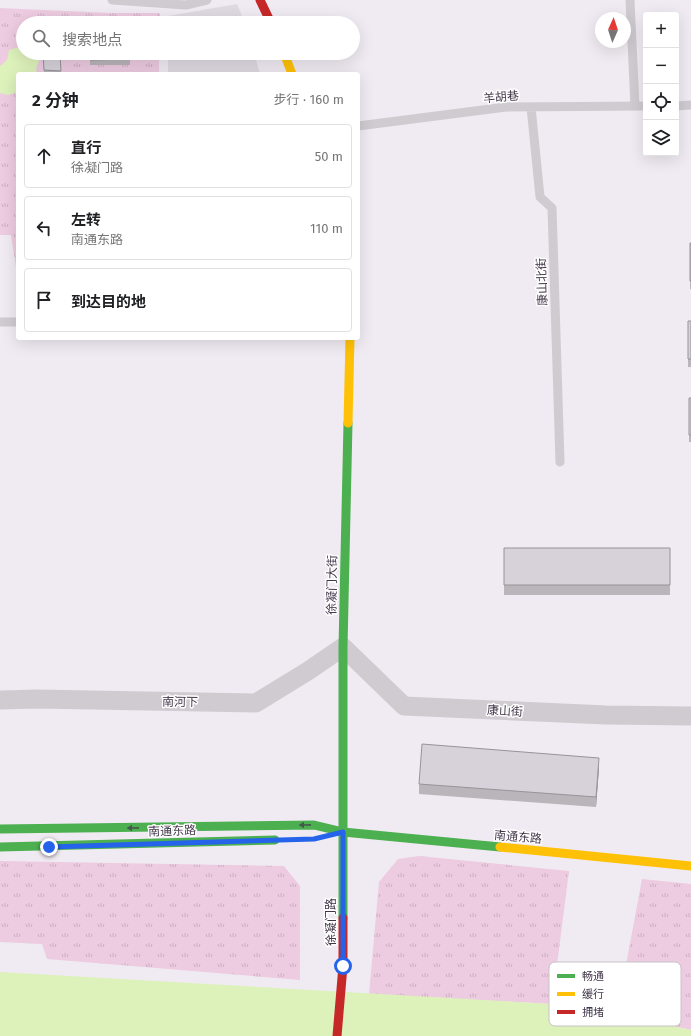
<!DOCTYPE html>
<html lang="zh">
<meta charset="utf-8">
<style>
:root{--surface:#fff;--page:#f2f2f2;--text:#202124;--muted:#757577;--line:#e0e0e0}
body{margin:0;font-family:"Fira Sans","Noto Sans SC",sans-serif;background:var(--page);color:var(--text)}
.controls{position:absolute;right:12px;top:12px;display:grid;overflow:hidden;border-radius:4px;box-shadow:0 4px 16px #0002}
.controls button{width:36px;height:36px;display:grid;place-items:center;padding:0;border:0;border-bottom:1px solid var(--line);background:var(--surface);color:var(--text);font:20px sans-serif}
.compass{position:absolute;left:595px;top:12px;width:36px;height:36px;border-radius:50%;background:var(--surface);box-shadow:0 4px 16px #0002;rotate:3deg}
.stop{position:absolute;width:12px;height:12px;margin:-9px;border:3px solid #2563eb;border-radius:50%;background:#fff}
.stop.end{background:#2563eb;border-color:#fff;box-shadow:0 1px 4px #0008}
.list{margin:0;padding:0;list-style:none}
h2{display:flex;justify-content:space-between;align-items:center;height:52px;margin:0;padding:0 16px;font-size:17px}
h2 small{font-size:13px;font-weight:400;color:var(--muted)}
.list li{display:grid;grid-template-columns:26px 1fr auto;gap:12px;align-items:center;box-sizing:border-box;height:64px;margin:0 8px 8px;padding:0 8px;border:1px solid var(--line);border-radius:4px}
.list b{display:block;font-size:15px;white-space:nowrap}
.list p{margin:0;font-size:13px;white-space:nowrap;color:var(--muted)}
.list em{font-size:13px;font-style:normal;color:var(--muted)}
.icon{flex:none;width:22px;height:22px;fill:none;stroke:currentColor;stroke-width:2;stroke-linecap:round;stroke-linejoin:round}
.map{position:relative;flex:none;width:691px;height:1036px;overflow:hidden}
.search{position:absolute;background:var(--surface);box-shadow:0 4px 16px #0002;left:16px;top:16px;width:344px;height:44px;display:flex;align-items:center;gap:10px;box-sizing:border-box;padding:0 14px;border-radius:22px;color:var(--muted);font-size:15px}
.panel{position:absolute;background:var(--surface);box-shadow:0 4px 16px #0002;left:16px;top:72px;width:344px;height:268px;border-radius:4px}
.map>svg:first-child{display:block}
.park{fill:url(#park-tufts)}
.parking{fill:#dfdae1}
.water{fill:#ddf1bb}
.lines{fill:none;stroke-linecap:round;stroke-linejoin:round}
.lane{stroke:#cfcbd1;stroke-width:9}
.street{stroke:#cfcbd1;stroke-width:19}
.fast{stroke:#4caf50;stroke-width:9}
.slow{stroke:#ffc107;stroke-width:9}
.jam{stroke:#c62828;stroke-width:9}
.wall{fill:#b9b5bb}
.shaded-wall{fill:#969399}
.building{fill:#d7d2da;stroke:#969399}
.oneway{fill:#445a4b}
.route{stroke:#2563eb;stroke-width:5}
.labels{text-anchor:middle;stroke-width:3;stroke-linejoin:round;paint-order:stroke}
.street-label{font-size:12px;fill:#413649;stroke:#fff}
.key{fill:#fff;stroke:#c6c3c8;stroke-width:1}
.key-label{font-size:11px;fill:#413649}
</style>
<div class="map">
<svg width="691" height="1036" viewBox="0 0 691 1036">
<defs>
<pattern id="park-tufts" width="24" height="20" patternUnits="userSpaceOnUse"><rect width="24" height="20" fill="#edcbe0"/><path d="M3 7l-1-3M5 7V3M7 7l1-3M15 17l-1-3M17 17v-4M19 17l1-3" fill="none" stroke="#ccafc2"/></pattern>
</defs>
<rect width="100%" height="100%" fill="#f0ebf2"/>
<!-- park -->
<path class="park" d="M0,8L110,13H160V23H23V53H159V74H18V280L11,235H0Z
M419,856L569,871L552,1004L369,994L379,882L398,859Z
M0,861L284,866L300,886V980L47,959L42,944L0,942Z
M642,879L691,884V1030L617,1013Z"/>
<!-- parking -->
<path class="parking" d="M237,4L245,23H168V16Z
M168,53H254L260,74H168Z"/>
<!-- water -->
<path class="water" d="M23,46V53H42L36,69L37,74H18V92L8,95L0,93V66L7,60L9,50Z
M0,972L552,1004L617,1013L691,1030V1036H0Z"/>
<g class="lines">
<!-- lane -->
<path class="lane" d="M112,0L186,5L207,0
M630,0L635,106
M676,106L691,105
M531,107L540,197L552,208L560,462
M358,126L506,107L646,106
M0,322H18"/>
<!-- street -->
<path class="street" d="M0,700L37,699L256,703L308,671L343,647L404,706L606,715L691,716"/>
<!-- fast -->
<path class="fast" d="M0,829L314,825L343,832L500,847
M0,847L275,840
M343,918V647L348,423"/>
<!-- slow -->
<path class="slow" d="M284,53L292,74
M348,423L350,338
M500,847L691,866"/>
<!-- jam -->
<path class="jam" d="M260,0L271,23
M337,1036L343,966V918"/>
</g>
<!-- wall -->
<path class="wall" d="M43,53L60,54L61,74L44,73Z
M90,53H130V65H90Z
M18,183V203H17Z
M690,243H691V289H690Z
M688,321H691V367H688Z
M689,398H691V442H689Z
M504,548H670V595H504Z
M599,768L596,807L419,794V784Z"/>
<!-- shaded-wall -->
<path class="shaded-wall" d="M599,758V768L596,807V797Z"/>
<!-- building -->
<path class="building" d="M43,53L60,54L61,71L44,70Z
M90,53H130V59L90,60Z
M18,183V196H17Z
M690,243H691V281H690Z
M688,321H691V359H688Z
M689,398H691V435H689Z
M504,548H670V585H504Z
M422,744L599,758L596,797L419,784Z"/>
<!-- one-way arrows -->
<defs><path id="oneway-solid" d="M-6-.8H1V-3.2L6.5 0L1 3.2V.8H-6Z"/></defs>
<g class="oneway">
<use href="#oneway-solid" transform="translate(305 825) rotate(179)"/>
<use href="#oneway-solid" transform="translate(133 828) rotate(179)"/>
</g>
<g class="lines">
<!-- route -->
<path class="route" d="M49,847L314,839L343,832V966"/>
</g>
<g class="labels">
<!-- street labels -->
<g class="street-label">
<text transform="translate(501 97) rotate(-5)" y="4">羊胡巷</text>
<text transform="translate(542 282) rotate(-92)" y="4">康山北街</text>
<text transform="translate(332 585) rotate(-89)" y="4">徐凝门大街</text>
<text transform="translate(180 702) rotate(1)" y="4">南河下</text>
<text transform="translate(505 711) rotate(3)" y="4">康山街</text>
<text transform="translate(172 831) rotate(-2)" y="4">南通东路</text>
<text transform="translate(518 837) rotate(5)" y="4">南通东路</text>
<text transform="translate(331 922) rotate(-90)" y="4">徐凝门路</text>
</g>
</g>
<!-- legend -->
<rect x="549" y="962" width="132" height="64" rx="6" class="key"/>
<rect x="557" y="974" width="18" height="4" fill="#4caf50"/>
<rect x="557" y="992" width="18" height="4" fill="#ffc107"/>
<rect x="557" y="1010" width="18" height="4" fill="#c62828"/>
<g class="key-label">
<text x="582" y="980">畅通</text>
<text x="582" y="998">缓行</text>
<text x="582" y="1016">拥堵</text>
</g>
</svg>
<div class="controls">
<button>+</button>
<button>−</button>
<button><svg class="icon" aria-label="locate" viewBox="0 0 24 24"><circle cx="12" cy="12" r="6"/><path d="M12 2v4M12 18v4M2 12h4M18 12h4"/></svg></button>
<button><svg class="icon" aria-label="layers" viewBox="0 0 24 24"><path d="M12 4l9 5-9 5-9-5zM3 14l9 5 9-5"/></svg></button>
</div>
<svg class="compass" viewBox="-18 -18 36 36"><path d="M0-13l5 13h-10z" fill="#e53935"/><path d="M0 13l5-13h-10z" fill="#757577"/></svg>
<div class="stop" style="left:343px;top:966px"></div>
<div class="stop end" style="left:49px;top:847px"></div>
<div class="search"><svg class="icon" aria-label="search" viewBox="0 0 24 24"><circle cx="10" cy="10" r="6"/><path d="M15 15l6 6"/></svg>搜索地点</div>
<section class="panel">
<h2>2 分钟<small>步行 · 160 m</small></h2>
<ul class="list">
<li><svg class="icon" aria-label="ahead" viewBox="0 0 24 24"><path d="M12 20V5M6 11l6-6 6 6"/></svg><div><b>直行</b><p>徐凝门路</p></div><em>50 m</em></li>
<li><svg class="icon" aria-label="left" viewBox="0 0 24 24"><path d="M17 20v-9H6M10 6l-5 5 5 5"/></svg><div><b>左转</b><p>南通东路</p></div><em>110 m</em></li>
<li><svg class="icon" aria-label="arrive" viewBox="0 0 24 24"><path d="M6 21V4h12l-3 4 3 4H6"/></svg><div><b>到达目的地</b></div></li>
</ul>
</section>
</div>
